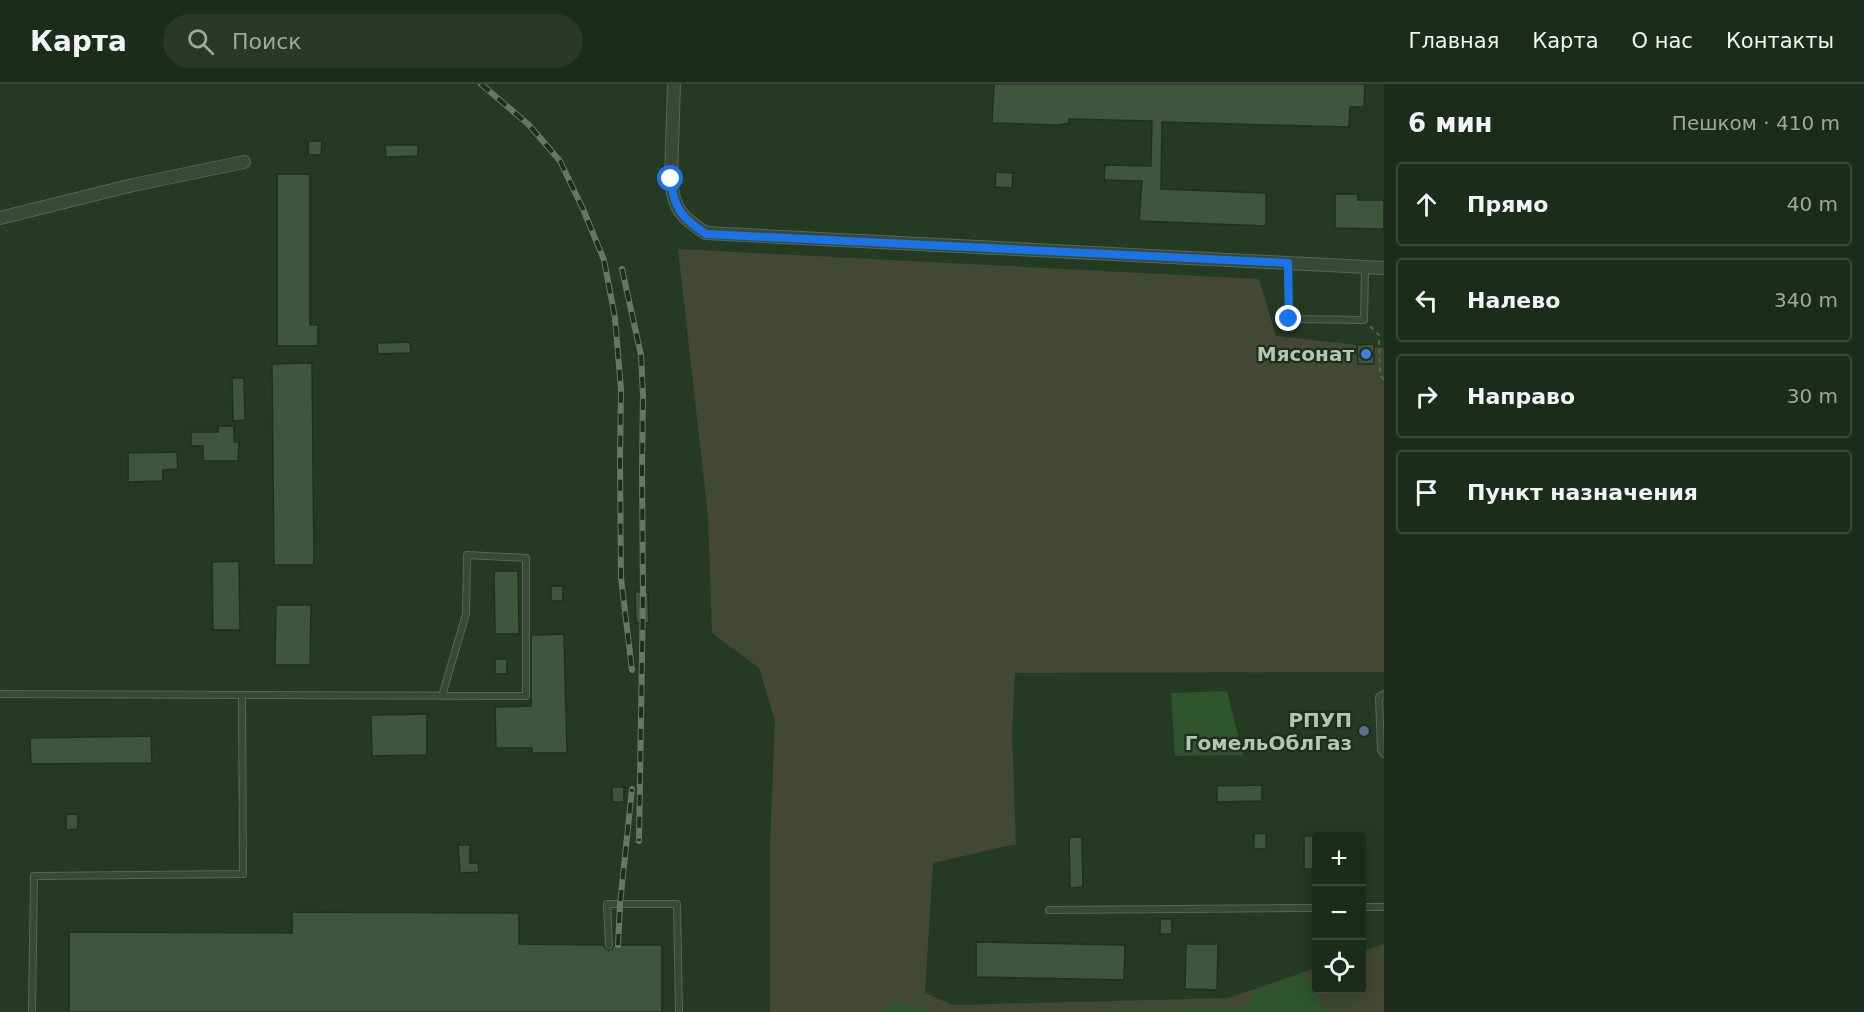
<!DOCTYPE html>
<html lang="ru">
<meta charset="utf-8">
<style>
:root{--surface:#1c2c1a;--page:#293827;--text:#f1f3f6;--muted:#a0a7a2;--line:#3a4839}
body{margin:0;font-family:"DejaVu Sans",sans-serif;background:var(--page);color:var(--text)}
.controls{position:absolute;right:18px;bottom:18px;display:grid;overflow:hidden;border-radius:6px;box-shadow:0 3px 15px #0003}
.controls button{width:54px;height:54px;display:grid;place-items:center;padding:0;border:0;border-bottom:2px solid var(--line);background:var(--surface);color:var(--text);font:30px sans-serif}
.stop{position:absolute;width:18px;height:18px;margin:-14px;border:4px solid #1a73e8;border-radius:50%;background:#fff}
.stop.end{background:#1a73e8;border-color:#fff;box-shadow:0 2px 6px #0008}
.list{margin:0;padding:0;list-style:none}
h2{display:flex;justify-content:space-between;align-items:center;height:78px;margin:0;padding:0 24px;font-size:26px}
h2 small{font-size:20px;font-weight:400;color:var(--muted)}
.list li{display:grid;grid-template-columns:39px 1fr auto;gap:18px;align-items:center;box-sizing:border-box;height:84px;margin:0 12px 12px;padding:0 12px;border:2px solid var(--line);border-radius:6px}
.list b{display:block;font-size:22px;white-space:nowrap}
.list em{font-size:20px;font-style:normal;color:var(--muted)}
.icon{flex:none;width:33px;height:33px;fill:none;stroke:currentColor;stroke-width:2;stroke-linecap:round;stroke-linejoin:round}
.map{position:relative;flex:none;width:1384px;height:928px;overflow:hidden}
header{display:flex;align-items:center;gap:36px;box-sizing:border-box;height:84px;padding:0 30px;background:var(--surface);border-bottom:2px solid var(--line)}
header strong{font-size:28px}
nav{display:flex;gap:33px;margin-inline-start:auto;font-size:21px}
.search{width:420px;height:54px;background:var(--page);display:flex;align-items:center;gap:15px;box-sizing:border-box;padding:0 21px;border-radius:33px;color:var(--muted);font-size:22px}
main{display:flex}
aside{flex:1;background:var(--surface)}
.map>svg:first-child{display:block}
.green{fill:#424831}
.water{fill:#2f532d}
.building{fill:#3e573c;stroke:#1f311e;stroke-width:1.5}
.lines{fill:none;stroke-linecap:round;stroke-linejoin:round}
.lane-casing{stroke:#556855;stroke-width:8}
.street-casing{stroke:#556855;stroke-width:14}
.path{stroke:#5b6551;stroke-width:2;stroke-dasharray:4.5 4.5;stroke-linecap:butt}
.lane{stroke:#384a37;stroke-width:6}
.street{stroke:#384a37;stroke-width:12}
.rail-casing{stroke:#637a62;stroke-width:6}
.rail{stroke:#1d2f1c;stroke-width:4;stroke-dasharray:11;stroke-linecap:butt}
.route{stroke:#1a73e8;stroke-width:8}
.shop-dot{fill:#3f7fe0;stroke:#1d2f1c;stroke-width:2}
.service-dot{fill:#5c6f8a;stroke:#1d2f1c;stroke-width:2}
.labels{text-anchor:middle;stroke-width:4.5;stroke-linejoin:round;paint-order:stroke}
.poi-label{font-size:20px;font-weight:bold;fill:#b2c6b2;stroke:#1d2f1c;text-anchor:end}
</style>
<header>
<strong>Карта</strong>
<div class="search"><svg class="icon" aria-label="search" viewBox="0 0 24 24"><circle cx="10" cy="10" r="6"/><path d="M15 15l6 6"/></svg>Поиск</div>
<nav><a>Главная</a><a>Карта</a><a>О нас</a><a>Контакты</a></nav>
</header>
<main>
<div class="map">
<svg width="1384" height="928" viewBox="0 0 1384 928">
<rect width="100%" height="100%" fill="#253a23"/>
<!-- green -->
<path class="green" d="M678,165L1259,195L1276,252L1384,264V588L1015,589L1012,648L1016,760L933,779L925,909L953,921L1228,914L1316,884V906H1362V868L1384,860V928H770V759L775,637L759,584L712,549L708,433Z"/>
<!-- water -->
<path class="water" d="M1227,607L1243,671L1175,672L1171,609Z
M1303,889L1329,928H1099C1148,924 1197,926 1246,923L1255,906Z
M895,916L934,928H935H879Z"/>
<!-- building -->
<path class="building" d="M994,0H1365L1364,23H1350L1349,43L1162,38L1161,105L1266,109V142L1139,137L1142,97L1104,96L1105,81L1151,82L1152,37L1069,35V39L1057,41L992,39Z
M308,57H322L321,71H308Z
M385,61H418V72L386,73Z
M996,88L1013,89L1012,104L995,103Z
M277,90H310V241H318V262H277Z
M1335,110H1358V116H1384V145L1335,144Z
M410,258L411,269L378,270L377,259Z
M1374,260V280H1358L1357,261Z
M312,279L314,481H274L272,280Z
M232,294H244L245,336L233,337Z
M218,342H234V358H239L238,377H203V362H191V348H218Z
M177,368L178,385L163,386V397L128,398V369Z
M239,477L240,546H213L212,478Z
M494,487H518L519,550H495Z
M551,502H563V517H551Z
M635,508H648L649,539H636Z
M276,521H311L310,581H275Z
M564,550L567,669H532V664H496L495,623L531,622V551Z
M495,575H507V590H495Z
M427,630V671L372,672L371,631Z
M151,652L152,679L31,680L30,654Z
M1262,701V717L1217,718V702Z
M612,703H624V718H612Z
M66,730H78V745L66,746Z
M1266,749V765H1254V750Z
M1304,752H1315V785H1304Z
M1069,753H1082L1083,803L1070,804Z
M458,761H470V779H478L479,788L460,789Z
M292,828L519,829V860L604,861L605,864L609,866L612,865L614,861H662V928H69V848L292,849Z
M1160,835H1172V850H1160Z
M976,858L1125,861L1124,896L976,893Z
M1186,860H1218L1217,906L1185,905Z"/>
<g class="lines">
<defs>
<path id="lane" d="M1288,179L1289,235L1364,236L1365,183
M0,610L526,612V474L467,471L466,530L442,612
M1384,610L1379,613L1381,666L1384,670
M1362,823H1384
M1049,826L1316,824
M609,861L607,820H677L679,928
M32,928L34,792L243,790L242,611"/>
<path id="street" d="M674,0L671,95C673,125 682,134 706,149L1384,184
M0,134L133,101L244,78"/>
</defs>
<!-- lane casing -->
<use href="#lane" class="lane-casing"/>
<!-- street casing -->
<use href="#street" class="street-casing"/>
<!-- path -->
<path class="path" d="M1370,242L1379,251L1380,291L1384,296"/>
<!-- lane -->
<use href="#lane" class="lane"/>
<!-- street -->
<use href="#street" class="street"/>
<defs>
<path id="rail" d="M481,0L529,41L560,77L583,125L604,176L615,234L621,306L620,375L621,494L632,586
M622,185L641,271L643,311L642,386L643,510L639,757
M618,861L620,820L632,705"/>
</defs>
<!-- rail casing -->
<use href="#rail" class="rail-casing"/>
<!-- rail -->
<use href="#rail" class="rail"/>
</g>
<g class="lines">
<!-- route -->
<path class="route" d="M671,95C673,124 683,135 706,150L1288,179L1289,235"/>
</g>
<!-- markers -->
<circle class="shop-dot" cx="1366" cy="270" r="6"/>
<circle class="service-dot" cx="1364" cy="647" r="6"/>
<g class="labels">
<!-- poi labels -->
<g class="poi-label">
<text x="1354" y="277">Мясонат</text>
<text x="1352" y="643">РПУП<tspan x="1352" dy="23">ГомельОблГаз</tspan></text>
</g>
</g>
</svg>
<div class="controls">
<button>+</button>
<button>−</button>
<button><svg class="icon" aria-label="locate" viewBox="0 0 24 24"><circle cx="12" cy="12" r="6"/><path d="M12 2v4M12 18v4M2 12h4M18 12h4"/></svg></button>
</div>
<div class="stop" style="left:671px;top:95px"></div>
<div class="stop end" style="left:1289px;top:235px"></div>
</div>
<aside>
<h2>6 мин<small>Пешком · 410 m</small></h2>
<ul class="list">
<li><svg class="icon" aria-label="ahead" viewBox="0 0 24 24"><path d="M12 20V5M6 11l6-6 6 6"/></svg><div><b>Прямо</b></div><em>40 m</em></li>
<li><svg class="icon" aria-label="left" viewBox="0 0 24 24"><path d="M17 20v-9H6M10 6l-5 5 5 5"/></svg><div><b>Налево</b></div><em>340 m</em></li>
<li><svg class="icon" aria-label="right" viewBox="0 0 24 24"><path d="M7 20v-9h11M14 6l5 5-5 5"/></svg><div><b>Направо</b></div><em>30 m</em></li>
<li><svg class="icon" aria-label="arrive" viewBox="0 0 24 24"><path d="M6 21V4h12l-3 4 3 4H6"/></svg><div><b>Пункт назначения</b></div></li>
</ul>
</aside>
</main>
